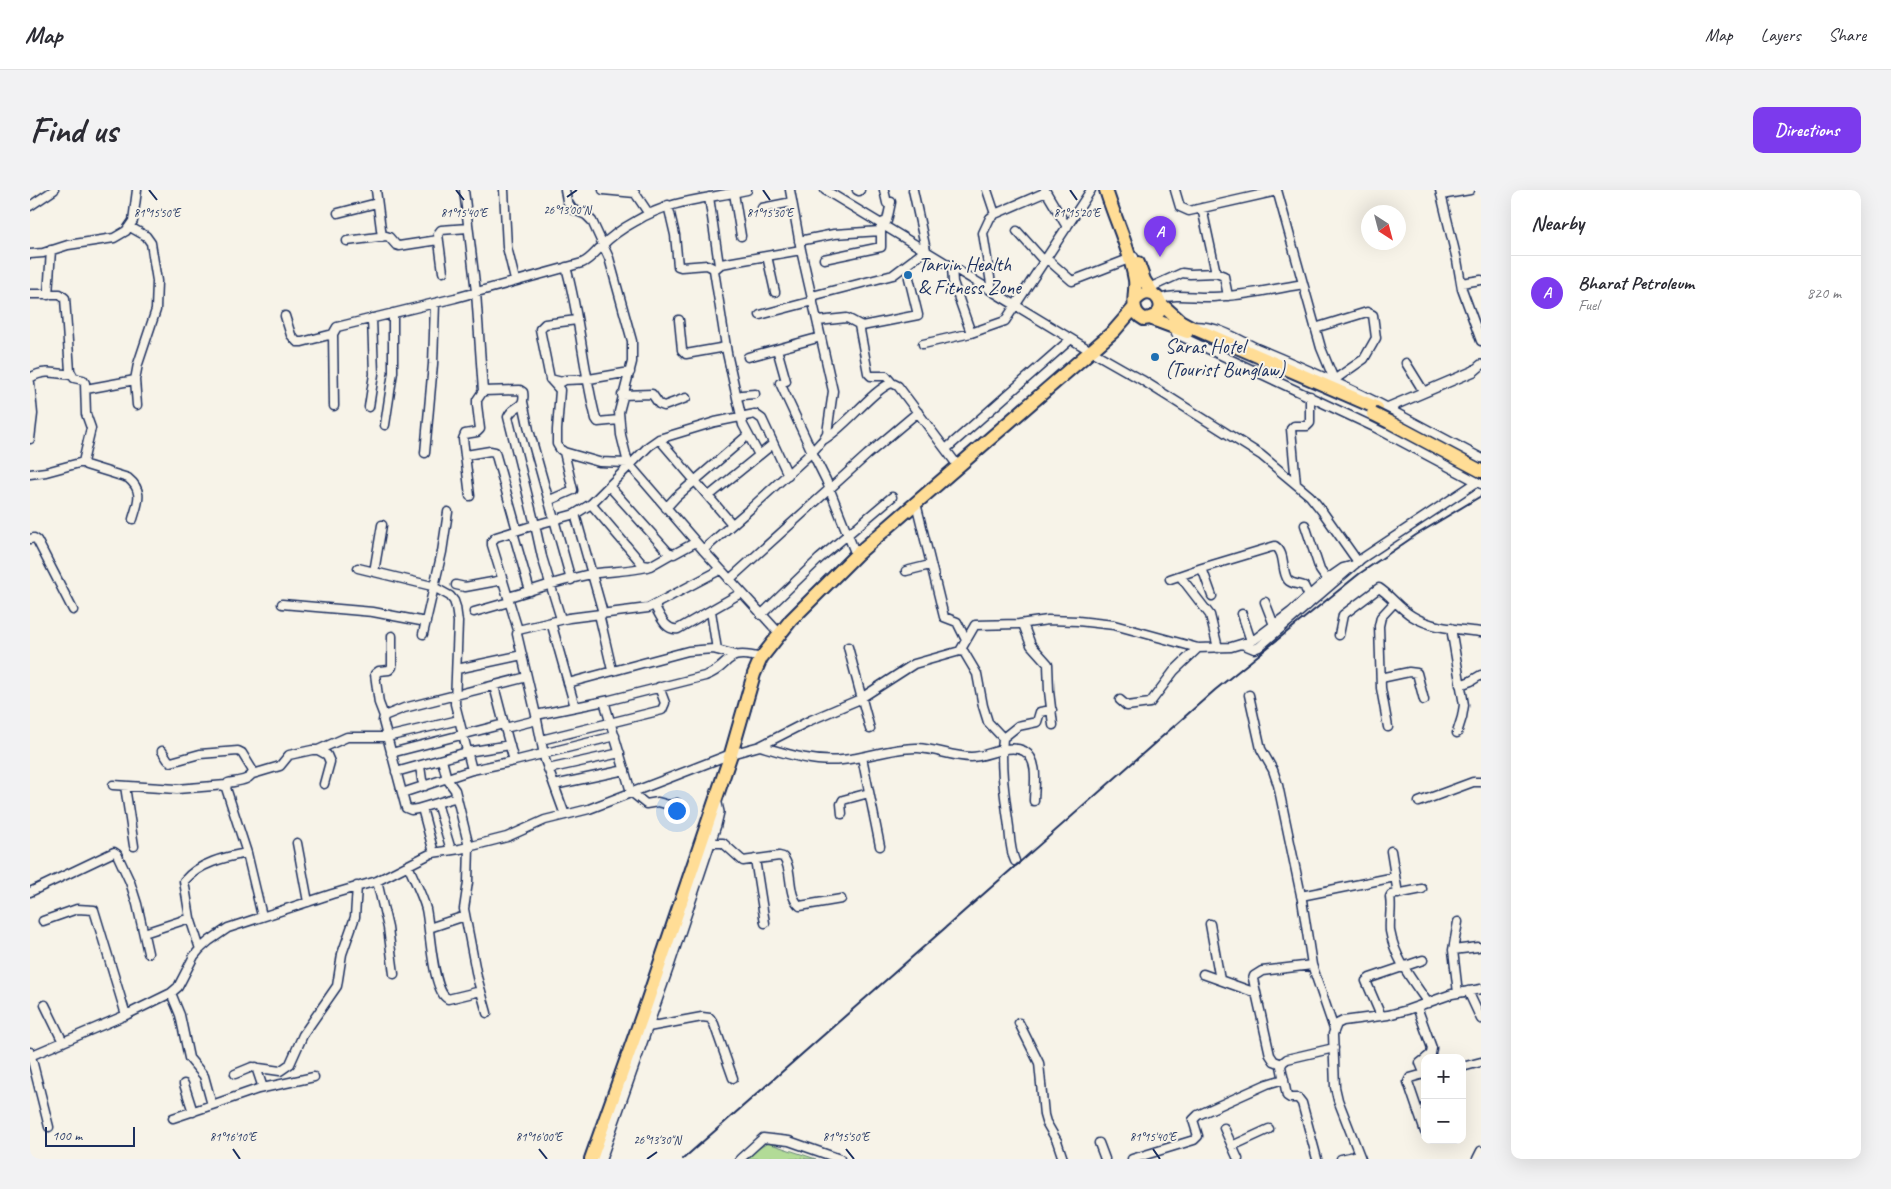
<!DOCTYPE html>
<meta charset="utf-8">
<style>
:root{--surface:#fff;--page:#f2f2f3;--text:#2b2b33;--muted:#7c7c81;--line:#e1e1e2;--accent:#7c3aed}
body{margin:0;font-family:Caveat,sans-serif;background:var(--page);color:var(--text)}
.controls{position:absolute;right:15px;bottom:15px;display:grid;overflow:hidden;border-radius:10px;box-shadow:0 5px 20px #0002}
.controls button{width:45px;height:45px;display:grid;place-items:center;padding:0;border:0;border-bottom:1px solid var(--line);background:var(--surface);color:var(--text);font:25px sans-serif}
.compass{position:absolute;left:1331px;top:15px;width:45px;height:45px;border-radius:50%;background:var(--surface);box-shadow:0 5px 20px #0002;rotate:144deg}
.scale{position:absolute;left:15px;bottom:12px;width:90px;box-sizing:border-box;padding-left:5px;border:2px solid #1b2f5e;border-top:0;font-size:14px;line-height:18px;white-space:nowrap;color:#1b2f5e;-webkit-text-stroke:4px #f7f3e8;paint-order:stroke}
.you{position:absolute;left:646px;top:620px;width:18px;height:18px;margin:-12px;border:4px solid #fff;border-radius:50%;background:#1a73e8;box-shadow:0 0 0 8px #1a73e833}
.badge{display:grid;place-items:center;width:32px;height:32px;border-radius:50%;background:var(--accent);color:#fff;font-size:16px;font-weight:700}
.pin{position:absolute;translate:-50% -41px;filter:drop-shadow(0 1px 2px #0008)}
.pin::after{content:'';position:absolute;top:26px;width:18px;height:15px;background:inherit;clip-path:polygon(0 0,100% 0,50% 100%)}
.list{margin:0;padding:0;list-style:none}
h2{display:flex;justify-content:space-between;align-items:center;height:65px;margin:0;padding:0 20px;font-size:21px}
h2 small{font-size:16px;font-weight:400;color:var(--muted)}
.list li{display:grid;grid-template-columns:32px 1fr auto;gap:15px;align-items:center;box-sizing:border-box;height:75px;padding:0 20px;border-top:1px solid var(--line)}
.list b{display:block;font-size:19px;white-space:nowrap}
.list p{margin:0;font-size:16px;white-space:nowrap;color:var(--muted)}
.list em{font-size:16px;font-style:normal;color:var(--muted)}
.map{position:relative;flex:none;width:1451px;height:969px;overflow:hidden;border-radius:10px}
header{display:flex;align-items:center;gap:30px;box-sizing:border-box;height:70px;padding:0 25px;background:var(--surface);border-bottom:1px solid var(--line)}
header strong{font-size:24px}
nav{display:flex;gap:28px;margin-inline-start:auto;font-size:18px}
.intro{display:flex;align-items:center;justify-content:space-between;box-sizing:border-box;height:120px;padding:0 30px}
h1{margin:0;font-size:35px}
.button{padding:12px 22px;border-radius:10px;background:var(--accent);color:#fff;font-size:18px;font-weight:700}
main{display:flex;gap:30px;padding:0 30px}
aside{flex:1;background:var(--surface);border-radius:10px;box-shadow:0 5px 20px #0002}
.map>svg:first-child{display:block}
.grass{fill:url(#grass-tufts);stroke:#66857a}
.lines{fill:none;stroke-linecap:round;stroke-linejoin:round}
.minor-casing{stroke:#1b2f5e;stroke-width:11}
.tertiary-casing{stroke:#1b2f5e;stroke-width:12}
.trunk-casing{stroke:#1b2f5e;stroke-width:16}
.minor{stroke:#f7f3e8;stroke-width:8}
.tertiary{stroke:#f7f3e8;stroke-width:9}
.trunk{stroke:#ffdd96;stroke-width:12}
.rail{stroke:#1b2f5e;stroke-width:2}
.trunk-bridge-casing{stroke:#1b2f5e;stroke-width:16;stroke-linecap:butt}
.trunk-bridge{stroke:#ffdd96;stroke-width:12}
.ticks{fill:none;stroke:#1b2f5e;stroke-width:2}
.poi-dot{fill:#1f6fb2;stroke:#f7f3e8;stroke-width:2}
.labels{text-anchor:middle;stroke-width:4;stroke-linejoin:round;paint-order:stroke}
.poi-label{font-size:20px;fill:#1b2f5e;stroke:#f7f3e8;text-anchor:start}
.ticks-label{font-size:12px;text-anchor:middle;fill:#1b2f5e;stroke:#f7f3e8;stroke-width:4;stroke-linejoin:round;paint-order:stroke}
</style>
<header>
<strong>Map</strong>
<nav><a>Map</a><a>Layers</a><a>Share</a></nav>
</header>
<div class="intro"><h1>Find us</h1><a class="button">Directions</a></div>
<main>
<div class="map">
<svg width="1451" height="969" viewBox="0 0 1451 969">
<defs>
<pattern id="grass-tufts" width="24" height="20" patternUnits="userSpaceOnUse" patternTransform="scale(1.25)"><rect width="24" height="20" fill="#b2db97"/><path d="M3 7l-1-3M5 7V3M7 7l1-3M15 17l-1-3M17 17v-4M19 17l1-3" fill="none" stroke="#98bc85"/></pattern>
</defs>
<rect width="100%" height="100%" fill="#f7f3e8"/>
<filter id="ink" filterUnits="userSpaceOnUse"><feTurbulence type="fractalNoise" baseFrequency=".02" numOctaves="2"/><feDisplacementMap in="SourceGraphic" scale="10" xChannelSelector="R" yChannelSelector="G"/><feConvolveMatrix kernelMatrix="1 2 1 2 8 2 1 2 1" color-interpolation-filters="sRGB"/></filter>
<g filter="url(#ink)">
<!-- grass -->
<path class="grass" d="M738,953L786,969H710Z"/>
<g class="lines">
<defs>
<path id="minor" d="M346,0L352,47
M434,0L446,102L453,201L447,210V215L450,239L447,242L435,244L433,249L440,306
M474,0L477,57L485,90
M535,0L537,11L542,19L556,25L562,31L579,68L602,151V172L589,222L591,245L598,273L673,360
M573,0L605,3L619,24
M760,0L771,60L803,201L797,243L793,250L782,262L796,290L826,365
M795,0L1061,161L1112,190L1231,265L1280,306L1292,321L1328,372
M827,0L829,1L830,0
M854,0L857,13
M957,0L965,24
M1015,0L1037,37
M1145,0L1150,17L1159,21L1247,1
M1247,0L1291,158L1305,192
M1410,0L1427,70L1432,99L1451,151
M704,3L711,46
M1411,5L1440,0
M679,7L689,75
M638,15L645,45L648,76L651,77L677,75L685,79
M0,16L24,0
M732,18L762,12
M1172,18L1186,83
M308,23L347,13
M100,37L116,46L121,53L127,91L126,120L108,174L105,190L107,215
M987,41L1014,71
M317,51L356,46L359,47L366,55L369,56L408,50
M769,51L804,44L851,41
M0,64L13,63L38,55L84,48L96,41L103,31L107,0
M737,66L745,102
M1016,68L1042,91L1104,67
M794,69L851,57V33L857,31L861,12
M922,76L923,92L941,143
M536,77C550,127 553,179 566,229L568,232L589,230
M413,82L408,44L411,40L438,38
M1431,93L1451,90
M1119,98L1152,83L1160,84L1186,83L1194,86L1198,106
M962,100L953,43L960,28L965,24L1016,2
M0,104H30L35,108L40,181L44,188L53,190L55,193L56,224L61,238L53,272L56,275L98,288C114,301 108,312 103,329
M18,105L21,60
M782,106L863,85L896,60L883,0
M1129,109C1148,103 1164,108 1183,107C1213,106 1244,99 1273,94
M730,125L783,111
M255,126L261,145L267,152H272L303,144
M547,130L515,134L510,139L520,189L530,200L527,240V254L530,259L534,262L569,272L598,273
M649,130L652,160L656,164L696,157
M788,131L817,128L832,136L888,125L879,88
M829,135L838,183L841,186H856L862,193
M1285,138L1337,122L1343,125L1346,148L1334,169L1304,190
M1146,144L1344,237L1451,294
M893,154L941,143L975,131L1061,0
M747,159L756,191
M718,167L791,147
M1376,173L1394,202
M0,188C13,179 26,183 41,185
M520,189L532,192L535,190L559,189L600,182
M0,193L3,224L0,249
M56,199L105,190
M453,201L490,200L493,202C496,220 483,214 478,227L505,335L466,347L462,351V355L488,440
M592,205L622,204L629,214L634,216L656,208
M707,207L712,205L725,204
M493,212L499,240L541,390
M304,216L303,144L307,137L425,108L552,73C561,69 565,62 572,56C581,46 595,37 606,31C642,9 678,9 717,0
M339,217L344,184L342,128
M1355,221L1357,218L1451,268
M355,235L363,182V123
M629,249L702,334
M793,250C815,238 843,199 862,193L868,196L928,276
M916,259L1041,149
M395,263L403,174L405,113
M436,265L460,261L465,262L487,340
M729,265L713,235L697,163L684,80L691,74L771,60
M0,284L16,282L53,272
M1266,294L1261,239L1264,236H1277L1280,233V206
M579,296L638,362L644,364L666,352
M679,306L743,254
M520,310L543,300L534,262
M886,313L914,427L927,432L936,450
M561,314L613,375L620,376L641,364
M636,318L646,307L718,245
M545,324L573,423
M1275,335L1290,380L1297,390
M483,342L500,401
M0,349L4,348L7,350L43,420
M328,378L402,396L420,406L424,411L426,417L428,432L425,514L442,580
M1172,378L1182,406
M876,381L900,375
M344,382L352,335
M1150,386L1180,425L1188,458
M1140,389L1172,378L1245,356C1256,363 1251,381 1258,390C1261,394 1269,394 1274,396L1279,406
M699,390L837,265L888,222
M426,395L435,397L473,390
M478,407C507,399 537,388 567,383C584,381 600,381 617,377
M1235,412L1244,435
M252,414L343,422L396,432
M624,415C630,425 635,441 648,439L711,403
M681,421L687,460
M444,422L479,412
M569,424L582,480
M1212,424L1221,451
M731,425L789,369L862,307
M531,429L512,367L505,335L545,324L561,314L619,256L629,249L685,232L725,224L732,229L758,285
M521,432L545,517
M993,434L1001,455L1018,474L1019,501L1023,535
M1421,438L1434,515L1432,527L1427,543
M749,443L673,360L720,319L782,262L750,193
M393,444L412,362L418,322
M1309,445L1313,425L1349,398C1360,405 1369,418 1382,426C1403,439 1428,439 1451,442
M1212,454L1224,459L1229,457L1331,369L1447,292
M818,457L840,539
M930,461L945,435L989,434L1018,430L1048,431L1084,435L1168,458L1201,457L1224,450L1261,422L1300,387L1313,378L1324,375
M427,479L492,465
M1351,488L1379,482L1387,483L1394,510
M538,493L658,461L683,459L706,465
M1430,495L1441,491L1451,485
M464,496L475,538L507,530
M1219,505L1231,559L1243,580L1248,595L1272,710L1282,775L1304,839
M1090,510L1097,516L1120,513L1144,481L1168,458
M574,511L601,602L616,614L628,612L639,615L647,613
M506,525L487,444L488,440L539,428L618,418L690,380
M354,526L349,513L345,484L349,481L359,480L362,477V446
M1358,537L1351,498L1349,436L1351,427L1364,413
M973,548L988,536L1007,532L1010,522L1022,520
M511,550L628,521L632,520L635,513L629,497
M730,556C757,564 784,573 812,570C837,568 863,557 888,558C906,559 923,567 941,567C957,567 978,553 994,561C1010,570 1004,597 1004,611
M288,560L317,547H357L429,530
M132,561L138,570L141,572L170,564L208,561L212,563L223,581C221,591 207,591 198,593L196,598L217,663L232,726
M361,563L474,534
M832,567L850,656
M412,570L417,589L425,600L439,657L438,692L434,719L447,787L457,823
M484,571L585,546
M390,576L392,590L395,596
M518,579L590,563
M366,582L437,562L480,555
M223,584L250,576L259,565L282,560H288L297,565L300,572L294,594
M83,595L147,599L196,595
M524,595L595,580
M95,596L104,656
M372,603L442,580L484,571L475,538
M427,607L387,619L381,620L376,618L353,531L354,526L374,518L497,487
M1389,612L1443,592H1451
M407,613L421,660
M392,618L404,663
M812,624L811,614L813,610L839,603
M535,625L515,570L506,525L580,510L675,486C703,476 692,458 731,468
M267,653L278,712
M680,653H693L713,671L749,666L753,667C764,680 756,705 770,716L811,709
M1361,661L1368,704
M725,669L735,733
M378,675C384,690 392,704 396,719C400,736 402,802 418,809L451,801
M347,691L358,738L364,784
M1392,699L1361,705L1360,707C1362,719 1359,729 1360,741C1365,769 1382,790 1398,813
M0,702L84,662L87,664L100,692L107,714L118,763
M1271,706L1365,687
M13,731L47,719L64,720L96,825
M1180,734L1190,790
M399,738L435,726
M114,743L160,728
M170,759L160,728L154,691C169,673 195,667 217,663
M1423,760L1448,757
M1173,784L1226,803
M1438,801L1451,829
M141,803L150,825L159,868L174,886L182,915L143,928
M1428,803L1423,760L1428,732
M15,815L33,852
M1387,817L1402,858L1401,864L1396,868
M1351,826L1336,791L1340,788L1393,770
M989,833L1009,873L1014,925L1016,932L1027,951L1033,969
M618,837L672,827L680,828L684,834L703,888
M0,862L19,937
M0,866L96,825L141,803L148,797L164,766L170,759L179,751L198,738L302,704L347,691L402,663L430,659L477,647L515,630L559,619L701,564L730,556L781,530L828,510L884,474L930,461L934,462L947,484L953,516L958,532L973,548C970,578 975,607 979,637C980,648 980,660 985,671
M1395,869L1390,873L1395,885
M1252,874L1244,871L1240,865L1223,789L1224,786L1232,781L1282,775
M226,877L233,898
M1432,877L1451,872
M205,884L222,877L250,881L260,874L273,845L307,796L312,764L325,727L327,696
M1394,884L1380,888L1378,892L1395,942
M154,894L163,922
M182,915L228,899L284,887
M1194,938L1208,969
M1069,953L1075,969
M1202,956L1239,939
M710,969L733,948L759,951L810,969
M1102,969L1164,950L1168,946L1163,930L1168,925L1237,894L1254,889
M1287,969L1272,913L1268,908H1260L1257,906L1251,876L1252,873L1257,869L1304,858
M1311,969L1329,965
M1331,969L1308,910L1305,897L1303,844L1307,834L1313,831L1358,825L1377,820L1422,804L1451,799
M1447,969L1451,961"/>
<path id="tertiary" d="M1161,137C1186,134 1207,150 1230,160C1273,178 1315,196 1357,218L1444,181L1451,175
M571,969L639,776L686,635L689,622L686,609"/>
<path id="trunk" d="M1076,0C1085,30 1100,59 1105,90C1107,104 1098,121 1114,129C1146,127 1125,87 1105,111
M1108,73L1114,90L1123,104
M1131,114L1150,131L1161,137L1347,218
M1122,129L1157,142
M1359,232L1451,281
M561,969L617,812L701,564L724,484L731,468L761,430L826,365L1084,141L1104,118"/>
</defs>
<!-- minor casing -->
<use href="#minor" class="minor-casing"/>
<!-- tertiary casing -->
<use href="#tertiary" class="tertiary-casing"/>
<!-- trunk casing -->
<use href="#trunk" class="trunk-casing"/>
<!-- minor -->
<use href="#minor" class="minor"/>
<!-- tertiary -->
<use href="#tertiary" class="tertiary"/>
<!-- trunk -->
<use href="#trunk" class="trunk"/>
<!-- rail -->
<path class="rail" d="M653,969L1185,500L1329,384L1386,345L1451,306"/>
<defs>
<path id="trunk-bridge" d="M1343,224L1359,232"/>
</defs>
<!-- trunk-bridge casing -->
<use href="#trunk-bridge" class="trunk-bridge-casing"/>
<!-- trunk-bridge -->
<use href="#trunk-bridge" class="trunk-bridge"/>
</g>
</g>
<!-- ticks -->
<path class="ticks" d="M119,0L127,10M426,0L434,10M733,0L740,10M1040,0L1047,10M537,7L547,0M203,959L210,969M509,959L517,969M816,959L824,969M1123,959L1130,969M617,969L627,962"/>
<!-- markers -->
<g class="poi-dot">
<circle cx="878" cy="85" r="5"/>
<circle cx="1125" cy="167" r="5"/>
</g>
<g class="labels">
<!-- poi labels -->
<g class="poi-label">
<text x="888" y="81">Tarvin Health<tspan x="888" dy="23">&amp; Fitness Zone</tspan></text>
<text x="1135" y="163">Saras Hotel<tspan x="1135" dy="23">(Tourist Bunglaw)</tspan></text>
</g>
</g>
<g class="ticks-label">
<text x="537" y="24">26°13'00"N</text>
<text x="127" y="27">81°15'50"E</text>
<text x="434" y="27">81°15'40"E</text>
<text x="740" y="27">81°15'30"E</text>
<text x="1047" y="27">81°15'20"E</text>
<text x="203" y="951">81°16'10"E</text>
<text x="509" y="951">81°16'00"E</text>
<text x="816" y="951">81°15'50"E</text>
<text x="1123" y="951">81°15'40"E</text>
<text x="627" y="954">26°13'30"N</text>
</g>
</svg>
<div class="controls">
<button>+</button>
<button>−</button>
</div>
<svg class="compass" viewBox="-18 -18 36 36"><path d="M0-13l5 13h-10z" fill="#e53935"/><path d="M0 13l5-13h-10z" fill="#7c7c81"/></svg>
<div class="scale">100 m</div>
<div class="you"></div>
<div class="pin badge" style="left:1130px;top:67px">A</div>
</div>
<aside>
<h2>Nearby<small></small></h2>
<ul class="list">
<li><span class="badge">A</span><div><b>Bharat Petroleum</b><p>Fuel</p></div><em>820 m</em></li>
</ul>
</aside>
</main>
